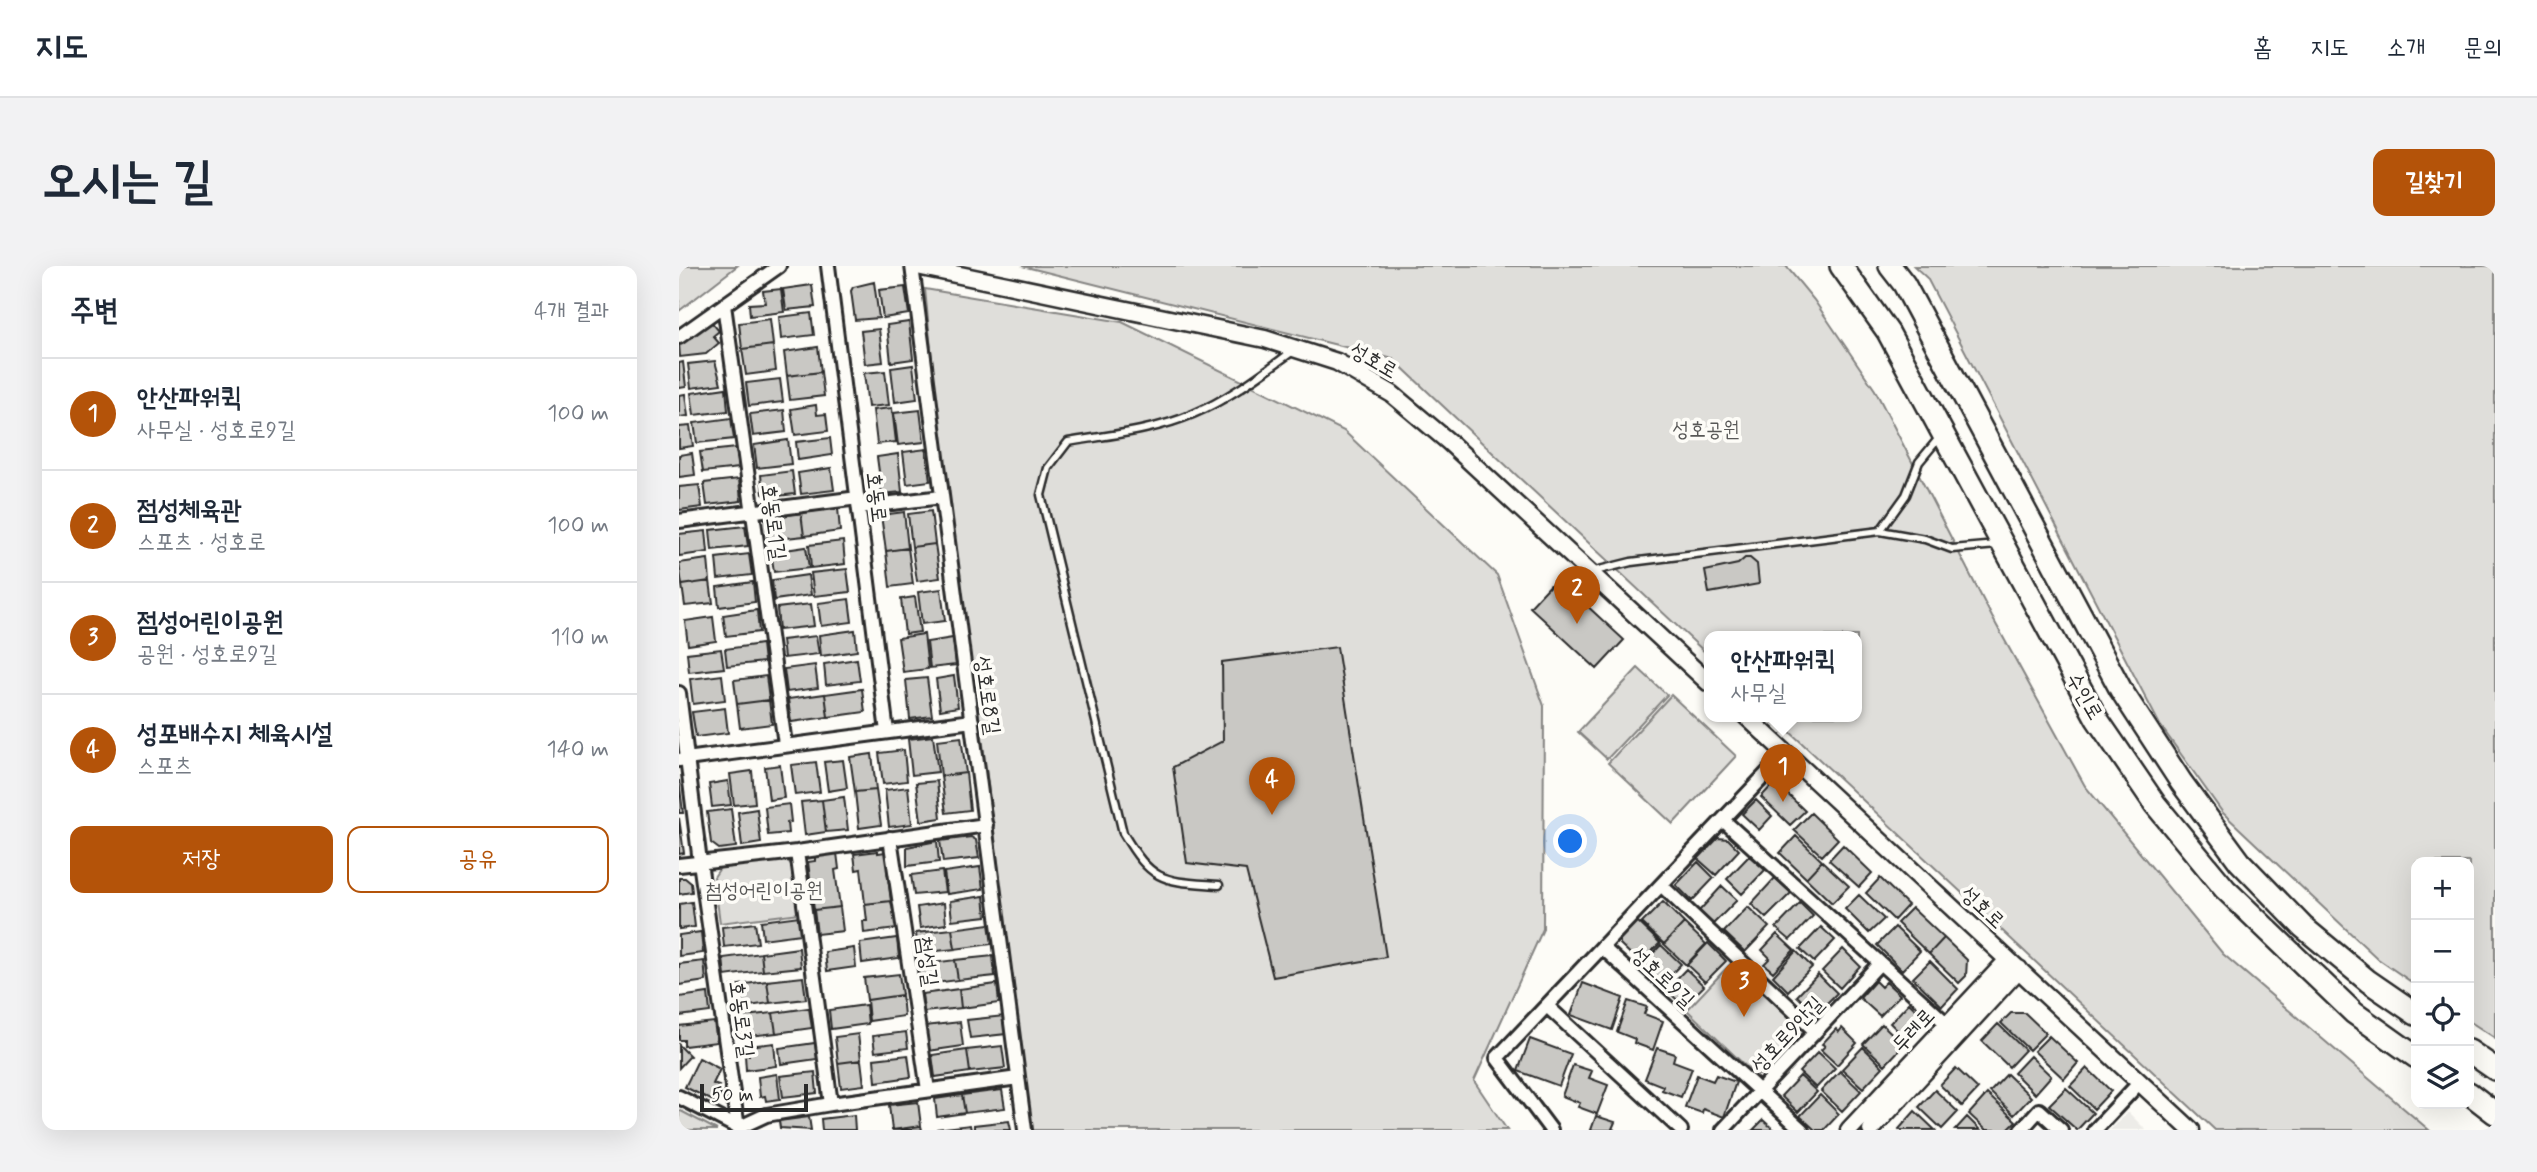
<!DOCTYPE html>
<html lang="ko">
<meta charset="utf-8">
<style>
:root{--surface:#fff;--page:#f2f2f3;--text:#1f2937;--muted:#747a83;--line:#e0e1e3;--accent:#b45309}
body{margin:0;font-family:Mynerve,"Poor Story",sans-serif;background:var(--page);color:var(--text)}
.controls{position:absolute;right:21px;bottom:21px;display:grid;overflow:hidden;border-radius:14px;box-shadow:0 7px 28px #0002}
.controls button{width:63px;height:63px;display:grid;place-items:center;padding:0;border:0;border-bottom:2px solid var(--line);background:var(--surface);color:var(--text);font:35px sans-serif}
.scale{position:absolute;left:21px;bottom:18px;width:108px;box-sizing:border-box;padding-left:7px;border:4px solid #2b2b2b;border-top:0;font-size:19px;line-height:24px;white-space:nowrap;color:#2b2b2b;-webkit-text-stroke:5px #fdfcf7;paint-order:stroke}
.you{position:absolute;left:892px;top:576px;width:24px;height:24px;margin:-18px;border:5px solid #fff;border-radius:50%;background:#1a73e8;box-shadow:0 0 0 10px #1a73e833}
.badge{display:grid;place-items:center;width:46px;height:46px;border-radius:50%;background:var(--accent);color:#fff;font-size:23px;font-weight:700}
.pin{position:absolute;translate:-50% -58px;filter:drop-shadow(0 2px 4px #0008)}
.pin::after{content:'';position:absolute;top:37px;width:24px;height:21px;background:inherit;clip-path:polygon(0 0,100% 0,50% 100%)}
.popup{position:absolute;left:1025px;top:365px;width:158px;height:91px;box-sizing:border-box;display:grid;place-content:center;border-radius:14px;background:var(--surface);filter:drop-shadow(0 2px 5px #0005);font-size:23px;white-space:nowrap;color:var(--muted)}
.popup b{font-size:26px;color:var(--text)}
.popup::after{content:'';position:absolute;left:50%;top:100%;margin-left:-14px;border:14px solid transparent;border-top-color:var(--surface)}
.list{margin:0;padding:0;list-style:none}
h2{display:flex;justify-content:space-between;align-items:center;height:91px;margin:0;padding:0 28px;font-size:30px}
h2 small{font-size:23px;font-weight:400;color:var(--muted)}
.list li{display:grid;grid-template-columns:46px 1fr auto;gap:21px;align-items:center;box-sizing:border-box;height:112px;padding:0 28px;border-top:2px solid var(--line)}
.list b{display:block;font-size:26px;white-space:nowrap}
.list p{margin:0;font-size:23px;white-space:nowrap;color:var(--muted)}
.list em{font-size:23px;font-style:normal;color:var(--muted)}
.actions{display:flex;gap:14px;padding:21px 28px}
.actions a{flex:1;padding:16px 0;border:2px solid var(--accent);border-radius:14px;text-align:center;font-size:24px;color:var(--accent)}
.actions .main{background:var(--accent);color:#fff}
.icon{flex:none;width:38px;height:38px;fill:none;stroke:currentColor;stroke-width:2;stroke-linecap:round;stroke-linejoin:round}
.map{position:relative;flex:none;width:1816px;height:864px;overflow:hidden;border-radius:14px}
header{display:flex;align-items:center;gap:42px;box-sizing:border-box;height:98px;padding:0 35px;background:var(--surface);border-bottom:2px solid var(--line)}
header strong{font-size:33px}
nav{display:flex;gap:38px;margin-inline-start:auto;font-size:24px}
.intro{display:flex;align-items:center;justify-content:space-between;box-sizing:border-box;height:168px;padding:0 42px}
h1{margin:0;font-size:49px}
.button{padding:18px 32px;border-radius:14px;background:var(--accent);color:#fff;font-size:24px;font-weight:700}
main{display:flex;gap:42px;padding:0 42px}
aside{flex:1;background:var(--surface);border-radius:14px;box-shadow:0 7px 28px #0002}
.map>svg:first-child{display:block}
.built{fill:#edece8}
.green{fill:#dfdeda;stroke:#858482;stroke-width:2}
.building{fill:#c9c8c4;stroke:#2b2b2b;stroke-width:2}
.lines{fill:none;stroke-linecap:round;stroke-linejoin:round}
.service-casing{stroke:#2b2b2b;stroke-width:11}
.minor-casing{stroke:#2b2b2b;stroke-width:18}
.tertiary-casing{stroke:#2b2b2b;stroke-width:21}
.trunk-casing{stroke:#2b2b2b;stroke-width:26}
.service{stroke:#fdfcf7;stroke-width:6}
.minor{stroke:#fdfcf7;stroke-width:12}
.tertiary{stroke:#fdfcf7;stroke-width:16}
.trunk{stroke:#fdfcf7;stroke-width:21}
.labels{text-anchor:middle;stroke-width:7;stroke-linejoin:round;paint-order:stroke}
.street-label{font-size:21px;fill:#2b2b2b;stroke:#fdfcf7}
.park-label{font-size:21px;fill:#585857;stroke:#fdfcf7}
</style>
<header>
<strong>지도</strong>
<nav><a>홈</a><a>지도</a><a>소개</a><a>문의</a></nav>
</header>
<div class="intro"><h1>오시는 길</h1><a class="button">길찾기</a></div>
<main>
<aside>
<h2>주변<small>4개 결과</small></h2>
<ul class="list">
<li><span class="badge">1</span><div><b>안산파워퀵</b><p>사무실 · 성호로9길</p></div><em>100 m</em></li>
<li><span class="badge">2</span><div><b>점성체육관</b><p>스포츠 · 성호로</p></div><em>100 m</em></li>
<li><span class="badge">3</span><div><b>점성어린이공원</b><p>공원 · 성호로9길</p></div><em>110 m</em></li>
<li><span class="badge">4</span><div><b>성포배수지 체육시설</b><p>스포츠</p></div><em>140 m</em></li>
</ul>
<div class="actions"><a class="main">저장</a><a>공유</a></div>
</aside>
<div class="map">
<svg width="1816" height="864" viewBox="0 0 1816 864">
<rect width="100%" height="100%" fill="#fdfcf7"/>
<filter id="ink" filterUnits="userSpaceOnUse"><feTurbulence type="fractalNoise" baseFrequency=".0143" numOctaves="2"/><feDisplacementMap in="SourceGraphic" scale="14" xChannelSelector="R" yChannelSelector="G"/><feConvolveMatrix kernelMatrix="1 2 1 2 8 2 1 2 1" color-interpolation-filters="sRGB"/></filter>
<g filter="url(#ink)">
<!-- built -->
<path class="built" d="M1449,846L1467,864H1431Z"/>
<!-- green -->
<path class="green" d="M0,0H58L0,45Z
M343,0H1107L1135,34L1196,124L1313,351L1406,520L1544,688L1750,864H1536L1094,450H1178V370H1030V390L714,93Z
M1235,0H1816V772L1790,755V596H1737V719L1699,693L1544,547L1481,459L1248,12Z
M246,23L443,56L665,165L818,309L865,440L864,663L795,815L828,864H350L338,793L324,639L304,478L262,184Z
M959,402L988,429L928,493L899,466Z
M992,429L1057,490L994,558L929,497Z
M107,594L115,600L121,647L41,657L35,611L41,602Z
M1055,694L1123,759L1124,770L1087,809H1076L1008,744Z
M0,844L38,864H0Z"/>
<!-- building -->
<path class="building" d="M195,16L200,52L176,54L172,25L174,21Z
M133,19L136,41L107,44L104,23Z
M226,21L230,48L204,52L200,24Z
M102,23L105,46L71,50L70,38L86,37L84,25Z
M132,47L135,69L102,73L100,51Z
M30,53L40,65L34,70L40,77L27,88L1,91L0,77Z
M91,53L94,79L63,83L60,57Z
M230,56L234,93L212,96L208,59Z
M200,63L204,96L186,98L182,65Z
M94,79L97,105L67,109L63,83Z
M139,81L142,106L108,110L105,86Z
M36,95L42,118L12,122L9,98Z
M4,96L7,121L0,122V97Z
M234,99L238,133L216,136L212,102Z
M206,105L210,139L189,141L185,107Z
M142,106L145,130L111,134L108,110Z
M101,113L104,136L70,140L67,117Z
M47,122L49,145L15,149L12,127Z
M6,128L9,150L0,151V129Z
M137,139L138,149L147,148L149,165L116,169L112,143Z
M213,142L217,176L198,178L194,144Z
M105,144L107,166L74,170L71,148Z
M241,144L245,176L219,179L215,147Z
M52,152L55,173L18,177L15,157Z
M11,160L14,180L0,182V161Z
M151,172L153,189L119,194L117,176Z
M109,174L112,198L78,202L75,179Z
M57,182L60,202L24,206L21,186Z
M247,183L251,215L228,218L224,186Z
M13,187L16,209L0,211V189Z
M219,188L223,226L203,228L198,191Z
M152,202L155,224L122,228L119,207Z
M113,205L116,228L89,231L84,228L82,209Z
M60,213L62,235L28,239L25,217Z
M20,219L23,241L0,244V221Z
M159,242L161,265L125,270L122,247Z
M252,245L256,278L233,281L229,248Z
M225,246L229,282L207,285L202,249Z
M122,247L125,270L89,274L86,252Z
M66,260L69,280L33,284L31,264Z
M27,265L29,286L0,290V268Z
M164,275L166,298L132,302L130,279Z
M256,278L261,312L238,315L233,281Z
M127,281L130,302L95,306L92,286Z
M229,282L234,318L211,321L207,285Z
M70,288L73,309L39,313L37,292Z
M1066,292H1071L1078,298L1080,318L1030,327L1026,305L1059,298Z
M29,293L31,315L3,319L0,297Z
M168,303L171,326L135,330L132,307Z
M129,309L132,329L95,334L93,314Z
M878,312L945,374L918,403L851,341Z
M31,315L34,337L6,340L3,319Z
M74,316L76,336L40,341L38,321Z
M262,323L266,355L243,358L239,326Z
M236,331L241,366L226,368L222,333Z
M170,333L173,356L142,360L139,337Z
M132,338L135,360L100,364L98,342Z
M78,344L80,366L47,370L44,349Z
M34,351L37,375L9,379L6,355Z
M176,364L178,385L142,390L140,369Z
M245,368L249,403L224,406L219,372Z
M137,370L140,388L105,392L103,374Z
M274,372L277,399L251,402L248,376Z
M83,378L85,396L48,400L46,383Z
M658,381L707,691L594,711L567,604L508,597L494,501L544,475L543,396Z
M42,383L45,402L10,406L8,387Z
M178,393L181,415L147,419L145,398Z
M136,399L139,422L108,426L105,403Z
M43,409L46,434L14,438L11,413Z
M87,410L90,434L58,438L55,414Z
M275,410L279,441L261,444L257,413Z
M248,412L253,450L231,453L227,414Z
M183,423L186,446L149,451L146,428Z
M146,428L149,451L112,456L109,433Z
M90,434L93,458L61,462L58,438Z
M46,442L49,467L17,471L13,446Z
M254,470L259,506L233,509L229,473Z
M282,471L287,507L262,510L258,474Z
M225,484L228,515L204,518L200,487Z
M193,488L197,524L176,526L171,491Z
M164,494L168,522L149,525L145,496Z
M137,496L141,526L116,529L112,499Z
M101,499L105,532L90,534L86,501Z
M73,505L76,537L55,539L51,508Z
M287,507L291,544L267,547L262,510Z
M0,514L4,547H0Z
M49,515L52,539L33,541L30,518Z
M258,515L262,552L242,555L237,517Z
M1096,516L1126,545L1111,559L1082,531Z
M229,521L233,558L210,561L206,524Z
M197,524L202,559L180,562L176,526Z
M165,531L169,564L147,566L143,534Z
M143,534L147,566L126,569L122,536Z
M1077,534L1093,550L1080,564L1063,548Z
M110,538L112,556L108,557L109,567L89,569L86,541Z
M52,543L57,581L40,583L32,577L28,546Z
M78,543L82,577L63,580L59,546Z
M1132,547L1159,573L1143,590L1115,564Z
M0,552L5,587L0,588Z
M1117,570L1143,595L1127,612L1101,587Z
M292,571L297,574L300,592L264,596L261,575Z
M1039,572L1049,573L1060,584L1037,609L1019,593Z
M258,575L260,596L228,600V581Z
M1164,579L1193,607L1180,621L1150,594Z
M199,585V587L206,586L208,593H210L211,603L208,604L212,635L186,638L182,603L177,604L175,588Z
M158,587L160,603L156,604L161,641L135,644L129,596L136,595V590Z
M1070,590L1086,604L1063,628L1048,613Z
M1143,595L1170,620L1153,637L1127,612Z
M1019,596L1035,612L1013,635L997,619Z
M301,601L304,623L268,628L265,606Z
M263,605L266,626L235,629L232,609Z
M0,612H6L12,617L13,626L0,628Z
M1096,612L1112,627L1087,652L1072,638Z
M1201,612L1229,639L1215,654L1187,627Z
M1043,620L1058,634L1034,658L1020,645Z
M1180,629L1205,653L1190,667L1166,643Z
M305,630L307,650L273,654L271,635Z
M212,635L218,663L185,667L184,655H188L186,638Z
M13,636L16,661L0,663V638Z
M984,636L1005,657L985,678L963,657Z
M265,637L267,658L241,662L238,641Z
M1121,637L1134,650L1111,674L1097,662Z
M161,641L164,665L138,668L135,644Z
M1069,641L1090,661L1066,686L1045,666Z
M1233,642L1265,672L1250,688L1218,657Z
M120,650L122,668L84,673L82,655Z
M957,654L981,677L961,697L941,678V671Z
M76,657L79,677L45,681L43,661Z
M1005,657L1027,678L1007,699L985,678Z
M310,658L313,678L276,683L273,663Z
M1142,661L1156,674L1135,696L1121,683Z
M1216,661L1241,685L1223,704L1198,679Z
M273,663L276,683L239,687L237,667Z
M22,666L24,687L0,690V669Z
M1098,668L1115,684L1094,706L1085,698L1091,692L1083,684Z
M218,672L220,692L183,697L181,677Z
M1265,672L1288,694L1287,710L1280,717L1250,688Z
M1029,677L1047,695L1026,716L1008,699Z
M982,679L1002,698L982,719L962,700Z
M120,682L122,701L84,705L82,687Z
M175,682L177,701L148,705L146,686Z
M1164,683L1181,700L1161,722L1143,705Z
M1117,685L1133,701L1109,725L1094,710Z
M82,687L84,705L46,710L44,692Z
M314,690L316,710L279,714L276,694Z
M276,694L279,714L241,719L238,699Z
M25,695L27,715L0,719V698Z
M1251,695L1279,723L1263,740L1234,712Z
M1007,703L1025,720L1005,740L987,724Z
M220,708L223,729L188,734L185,712Z
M1139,708L1158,727L1137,748L1118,730Z
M124,711L127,733L91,737L88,715Z
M88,715L91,737L56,742L53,720Z
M1196,715L1202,721L1207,716L1221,729L1201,750L1181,732Z
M904,717L944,732L933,764L892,749Z
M318,718L320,737L282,742L280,723Z
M280,723L282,742L245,746L243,728Z
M29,727L31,746L0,750V731Z
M223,729L225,750L190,755L188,734Z
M949,735L968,741L965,748L984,755L974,784L955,777L956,773L938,766Z
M1230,737L1248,755L1229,775L1211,757Z
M187,739L189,758L152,763L150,744Z
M130,742L133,762L97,767L94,747Z
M94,747L97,767L60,771L57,751Z
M1332,747H1346L1367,767L1350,784L1322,757Z
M325,750L327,768L291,772L288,754Z
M35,756L38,776L5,780V774H0V760Z
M281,756L284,780L249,785L246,760Z
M1203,758L1225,779L1206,799L1184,778Z
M1319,758L1346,784L1330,801L1303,775Z
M1163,762L1178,777L1158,799L1142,784L1146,780L1143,778L1157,763L1160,766Z
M227,766L229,782L196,786L194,770Z
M179,768L182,794L159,797L156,771Z
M1370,770L1399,797L1385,813L1355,785Z
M851,773L892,788L880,820L839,805Z
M95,777L97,800L67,804L66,789H70V780Z
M136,777L138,793L102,798L100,782Z
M0,779L11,790L0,802Z
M323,780L326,802L291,806L288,784Z
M1184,781L1204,801L1184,822L1163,803Z
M978,782L996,788L994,795L1013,802L1002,831L983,824L984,820L966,813Z
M288,784L291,806L256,811L253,789Z
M1139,786L1156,802L1137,822L1120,806Z
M229,789L232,811L197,816L195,793Z
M1351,790L1372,810L1356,828L1335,807Z
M20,792L41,803L34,818L40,820L37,825L43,828L38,837L6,821Z
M182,794L185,819L162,822L159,797Z
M894,799L913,805L910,812L929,819L918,848L899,841L901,837L883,830Z
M1277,802L1299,823L1283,840L1261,819Z
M1408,802L1432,825L1415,843L1391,820Z
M1161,805L1182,825L1163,845L1142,825Z
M136,806L138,827L104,831L101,810Z
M98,808L101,833L87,835L86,830L81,831L79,811Z
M1328,808L1352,831L1335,849L1311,826Z
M1018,809L1034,815L1037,809L1057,816L1045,851L1024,843L1023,847L1006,841Z
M1121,810L1138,826L1119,846L1102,830Z
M1387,822L1414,847L1398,864L1370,839Z
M323,824L326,842L286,847L283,829Z
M1256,824L1279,846L1263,863L1240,841Z
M1308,828L1337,855L1328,864H1307L1290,848Z
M283,829L286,847L258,851L256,833Z
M1141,829L1160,848L1145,864H1136L1121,850Z
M239,836L242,860L213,864L210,839Z
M1236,845L1256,864H1221L1220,863Z
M175,849L176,864H143L142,853Z
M917,850L936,856L933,863L936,864H912Z
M130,851L132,864L101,862L100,855Z
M1288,851L1301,864H1276Z
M1084,854L1095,864H1074Z
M330,855L332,864H295V859Z
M291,859L292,864H258V863Z
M242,860L243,864H214Z"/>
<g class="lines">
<defs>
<path id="service" d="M1260,172L1240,196L1227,229L1201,265L1246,273L1273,283L1318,279
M912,306L952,296L1201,265
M540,619C485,615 474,618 444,567L362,229L369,202L389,176C430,169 475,165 514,148C550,133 582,108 614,85"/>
<path id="minor" d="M149,0L208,466
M233,0L346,864
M45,39L106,478
M0,71L100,0
M180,241L263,231
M0,255L179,232
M0,427L21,596L59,862L87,849L152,838L339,812
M0,494L293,455
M1044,554L1268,758
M211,572L249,824
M118,586L152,838
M0,599L118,586L307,559
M982,619L1136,765
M923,681L1123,864
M868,740L1002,864
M0,831L62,863
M872,864L818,792L1107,487
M1044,864L1201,697
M1342,864L1360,844L1382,864
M1416,864L1461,816"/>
<path id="tertiary" d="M238,0L586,73L658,96L713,128L770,176L1030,417
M1067,450L1512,864
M1170,864L1329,694
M1192,864L1340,703"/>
<path id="trunk" d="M1162,0L1209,66L1418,453L1476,538L1546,623L1675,747L1737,791
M1211,0L1225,18L1442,424L1502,516L1561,596L1624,661L1689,715L1737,748
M1790,785L1816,803
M1790,827L1816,847"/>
</defs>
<!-- service casing -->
<use href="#service" class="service-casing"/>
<!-- minor casing -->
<use href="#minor" class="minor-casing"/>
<!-- tertiary casing -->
<use href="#tertiary" class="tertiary-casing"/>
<!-- trunk casing -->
<use href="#trunk" class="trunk-casing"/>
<!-- service -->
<use href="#service" class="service"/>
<!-- minor -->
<use href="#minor" class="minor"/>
<!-- tertiary -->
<use href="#tertiary" class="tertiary"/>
<!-- trunk -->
<use href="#trunk" class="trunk"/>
</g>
</g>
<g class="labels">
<!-- street labels -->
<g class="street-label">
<text transform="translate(695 94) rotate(30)" y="7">성호로</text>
<text transform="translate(198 231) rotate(83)" y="7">호동로</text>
<text transform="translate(95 256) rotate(82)" y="7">호동로1길</text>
<text transform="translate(309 429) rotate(82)" y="7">성호로8길</text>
<text transform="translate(1406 430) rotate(60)" y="7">수인로</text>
<text transform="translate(1304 641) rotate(43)" y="7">성호로</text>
<text transform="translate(249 695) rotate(82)" y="7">첨성길</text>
<text transform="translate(984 711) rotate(43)" y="7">성호로9길</text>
<text transform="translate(63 753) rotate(82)" y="7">호동로3길</text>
<text transform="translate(1234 764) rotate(-47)" y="7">두레로</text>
<text transform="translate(1108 768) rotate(-47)" y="7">성호로9안길</text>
</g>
<!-- park labels -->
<g class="park-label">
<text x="1027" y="170">성호공원</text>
<text x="85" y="631">첨성어린이공원</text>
</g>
</g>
</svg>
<div class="controls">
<button>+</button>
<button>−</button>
<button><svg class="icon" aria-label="locate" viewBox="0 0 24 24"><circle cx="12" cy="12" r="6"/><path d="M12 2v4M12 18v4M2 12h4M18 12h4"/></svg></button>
<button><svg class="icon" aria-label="layers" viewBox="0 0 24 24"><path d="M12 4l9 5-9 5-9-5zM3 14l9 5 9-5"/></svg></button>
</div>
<div class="scale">50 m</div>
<div class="you"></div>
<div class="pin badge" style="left:1104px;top:536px">1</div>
<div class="popup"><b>안산파워퀵</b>사무실</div>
<div class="pin badge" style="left:898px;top:358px">2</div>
<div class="pin badge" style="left:1065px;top:751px">3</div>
<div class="pin badge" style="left:593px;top:549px">4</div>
</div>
</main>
